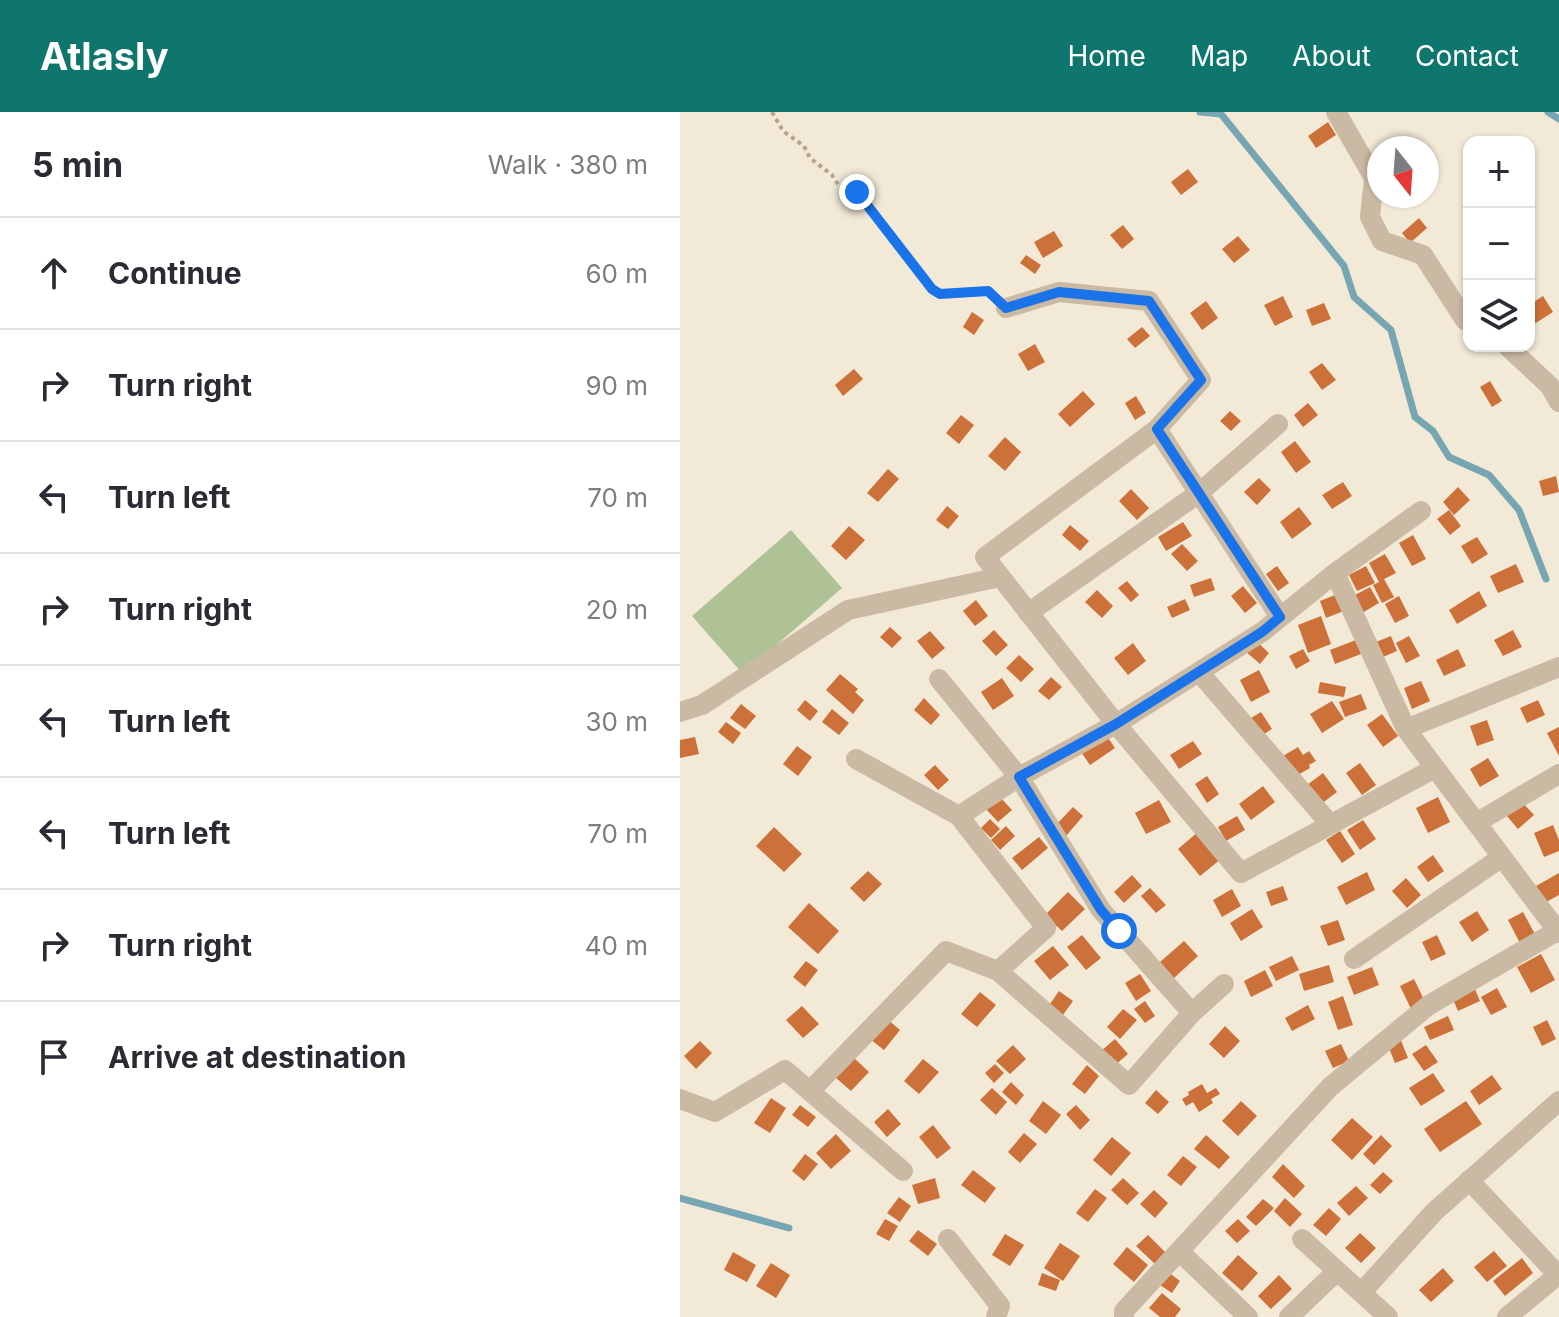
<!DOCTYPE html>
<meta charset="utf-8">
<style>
:root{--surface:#fff;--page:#f7f7f7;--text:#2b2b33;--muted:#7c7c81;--line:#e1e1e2;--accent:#0f766e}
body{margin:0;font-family:Inter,sans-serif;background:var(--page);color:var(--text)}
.controls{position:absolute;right:24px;top:24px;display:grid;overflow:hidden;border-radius:16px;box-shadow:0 2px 6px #0004}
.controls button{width:72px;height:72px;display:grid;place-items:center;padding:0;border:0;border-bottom:2px solid var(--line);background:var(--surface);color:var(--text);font:40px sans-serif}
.compass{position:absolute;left:687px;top:24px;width:72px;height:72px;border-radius:50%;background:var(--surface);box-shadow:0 2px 6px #0004;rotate:163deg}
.stop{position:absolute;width:24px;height:24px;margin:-18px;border:6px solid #1a73e8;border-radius:50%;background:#fff}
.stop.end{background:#1a73e8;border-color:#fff;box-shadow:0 2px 8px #0008}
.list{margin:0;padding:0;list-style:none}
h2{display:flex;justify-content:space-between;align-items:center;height:104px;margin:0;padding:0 32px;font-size:34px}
h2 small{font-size:26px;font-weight:400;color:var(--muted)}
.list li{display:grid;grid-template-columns:52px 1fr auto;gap:24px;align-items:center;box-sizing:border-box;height:112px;padding:0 32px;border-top:2px solid var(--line)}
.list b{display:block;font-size:30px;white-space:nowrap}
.list em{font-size:26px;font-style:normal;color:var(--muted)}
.icon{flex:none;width:44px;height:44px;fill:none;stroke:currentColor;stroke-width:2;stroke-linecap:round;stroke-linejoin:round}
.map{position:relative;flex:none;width:879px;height:1205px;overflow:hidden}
header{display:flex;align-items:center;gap:48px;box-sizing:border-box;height:112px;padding:0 40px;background:var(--accent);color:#fff}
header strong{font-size:38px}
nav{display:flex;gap:44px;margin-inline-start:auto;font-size:28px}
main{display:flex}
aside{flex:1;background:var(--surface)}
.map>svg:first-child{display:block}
.green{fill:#aec296}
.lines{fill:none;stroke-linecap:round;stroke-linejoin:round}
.stream{stroke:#75a6b1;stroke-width:7}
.building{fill:#cd713a}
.path{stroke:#b6a48d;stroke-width:4;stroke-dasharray:4 4;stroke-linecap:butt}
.minor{stroke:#cbbaa3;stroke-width:20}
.route{stroke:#1a73e8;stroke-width:10}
</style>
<header>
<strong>Atlasly</strong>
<nav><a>Home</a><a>Map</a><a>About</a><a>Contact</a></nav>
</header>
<main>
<aside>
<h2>5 min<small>Walk · 380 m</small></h2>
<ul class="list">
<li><svg class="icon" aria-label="ahead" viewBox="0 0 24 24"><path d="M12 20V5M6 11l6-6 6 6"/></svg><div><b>Continue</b></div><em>60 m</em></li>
<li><svg class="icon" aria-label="right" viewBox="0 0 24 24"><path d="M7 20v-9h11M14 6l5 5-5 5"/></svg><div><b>Turn right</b></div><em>90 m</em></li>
<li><svg class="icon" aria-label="left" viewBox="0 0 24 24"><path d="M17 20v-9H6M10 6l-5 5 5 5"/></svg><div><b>Turn left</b></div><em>70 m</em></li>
<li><svg class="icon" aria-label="right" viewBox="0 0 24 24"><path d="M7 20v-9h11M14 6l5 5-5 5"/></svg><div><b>Turn right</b></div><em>20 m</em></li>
<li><svg class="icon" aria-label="left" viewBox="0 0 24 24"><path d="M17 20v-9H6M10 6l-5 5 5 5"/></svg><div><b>Turn left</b></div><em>30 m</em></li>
<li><svg class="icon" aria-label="left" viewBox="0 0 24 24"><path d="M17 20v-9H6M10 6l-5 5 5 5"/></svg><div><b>Turn left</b></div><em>70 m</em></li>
<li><svg class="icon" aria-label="right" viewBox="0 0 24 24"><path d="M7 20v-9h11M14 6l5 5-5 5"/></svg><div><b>Turn right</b></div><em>40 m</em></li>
<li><svg class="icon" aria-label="arrive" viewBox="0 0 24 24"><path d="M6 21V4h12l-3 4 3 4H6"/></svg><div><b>Arrive at destination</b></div></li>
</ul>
</aside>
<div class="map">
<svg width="879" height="1205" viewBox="0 0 879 1205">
<rect width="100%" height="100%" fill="#f2e9d7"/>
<!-- green -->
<path class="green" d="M111,418L162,476L63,562L12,504Z"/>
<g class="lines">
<!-- stream -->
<path class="stream" d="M520,0L541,2L664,154L674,185L711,218L735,305L753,319L769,345L809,363L839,398L866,467
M868,0L879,7
M0,1086L109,1116"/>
</g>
<!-- building -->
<path class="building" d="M648,10L656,23L636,36L628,24Z
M508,57L518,70L501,83L491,70Z
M739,106L747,116L730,131L722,121Z
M443,113L454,127L442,137L430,123Z
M374,119L383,134L363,146L354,130Z
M558,124L570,138L554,151L542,137Z
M346,143L361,153L355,162L340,151Z
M603,184L613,205L595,214L584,193Z
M863,184L873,200L851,214L849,193Z
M526,189L538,206L522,218L510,201Z
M644,191L651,207L632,214L626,198Z
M292,200L304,208L294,223L283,215Z
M462,215L470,224L455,236L447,227Z
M355,232L365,250L348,259L338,242Z
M642,251L656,268L642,278L629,260Z
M174,257L183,267L163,284L155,273Z
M810,269L822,289L812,295L800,275Z
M403,279L415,292L390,315L378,302Z
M456,284L466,301L455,308L445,291Z
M628,291L638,303L623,315L614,303Z
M550,299L561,309L551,319L540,309Z
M281,303L294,313L279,332L266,321Z
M325,325L341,340L325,359L308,344Z
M615,329L631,350L616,361L601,340Z
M208,357L219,367L198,390L187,381Z
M876,364L879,380L863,384L859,369Z
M579,366L591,378L577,393L564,380Z
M663,370L672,384L652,397L642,383Z
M778,375L790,388L774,403L763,390Z
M451,377L469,396L457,408L439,389Z
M267,394L279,404L268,417L256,408Z
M619,395L632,412L612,427L600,410Z
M769,398L781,414L770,423L757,407Z
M503,410L512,424L486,439L478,425Z
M390,413L409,429L400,439L382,423Z
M169,414L185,428L166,448L151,434Z
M733,423L746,447L732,454L719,431Z
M797,425L808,442L792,452L781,434Z
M502,432L518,449L507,459L491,442Z
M705,442L716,461L704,467L714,485L702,491L693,473L699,470L689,451Z
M836,452L844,470L818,481L810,464Z
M597,454L609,471L598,479L586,462Z
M686,454L695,471L677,479L669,463Z
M531,466L535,478L514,485L510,473Z
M447,469L459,483L451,490L438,476Z
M563,474L577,491L565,501L551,484Z
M690,475L699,491L682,501L673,484Z
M417,478L433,494L422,506L405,490Z
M799,479L807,494L777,512L769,498Z
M660,481L666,498L646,506L640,489Z
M719,484L729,504L715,511L705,492Z
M505,487L510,498L492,506L487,495Z
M296,488L308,504L295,514L283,499Z
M641,504L651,532L628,541L618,513Z
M210,515L222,526L212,536L200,525Z
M314,518L328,533L316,544L302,529Z
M833,518L842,535L823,544L814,528Z
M250,519L265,536L252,547L237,529Z
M711,524L717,539L703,545L696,530Z
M729,524L740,544L726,551L716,531Z
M575,528L589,541L580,552L565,539Z
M676,528L681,542L655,552L650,538Z
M453,531L466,549L448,563L434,546Z
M623,537L630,549L616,557L609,544Z
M778,537L786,554L764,564L756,548Z
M339,543L354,557L341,570L326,556Z
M579,558L590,580L571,590L560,568Z
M160,562L178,577L175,580L184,588L173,602L146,578Z
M371,565L382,575L369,588L358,579Z
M322,566L334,584L313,598L301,580Z
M741,569L750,589L732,597L724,576Z
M640,570L666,575L664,585L638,581Z
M681,582L687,597L665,605L659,590Z
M244,586L260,603L251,613L234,598Z
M125,588L138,599L130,609L117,598Z
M858,588L865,603L847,611L840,596Z
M652,589L664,607L642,621L630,602Z
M61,592L76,604L65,617L50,606Z
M152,597L169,611L159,623L142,610Z
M581,600L592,617L581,624L571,606Z
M702,602L718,624L703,635L687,613Z
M807,608L814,628L797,634L790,614Z
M46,610L61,621L53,632L38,620Z
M879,615V644L867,621Z
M426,623L435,636L410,653L401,640Z
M15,625L19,642L0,646V628Z
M513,629L522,642L499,657L490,643Z
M117,634L132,645L118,664L103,652Z
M618,635L623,643L629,639L636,649L629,653L630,656L616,664L603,644Z
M808,646L819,664L800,675L790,657Z
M680,651L696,673L682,683L666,661Z
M255,653L269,668L258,678L244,663Z
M643,661L657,680L641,692L627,673Z
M527,664L539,682L527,691L515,672Z
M583,674L595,690L571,708L559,692Z
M320,685L332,698L318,710L306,697Z
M758,685L770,710L748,721L736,696Z
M479,688L491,710L466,722L455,701Z
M841,689L854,703L838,717L826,703Z
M393,695L403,704L386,724L375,714Z
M557,704L565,718L546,729L538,715Z
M310,707L320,717L311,726L301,716Z
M683,708L696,727L680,738L667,718Z
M873,713L879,728V739L864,745L854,721Z
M326,714L335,724L320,738L311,728Z
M94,715L122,742L104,760L76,734Z
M660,719L675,742L662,751L646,728Z
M518,720L541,747L520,764L498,737Z
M359,725L368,736L342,758L332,746Z
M753,743L764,759L748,770L737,755Z
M188,759L202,772L184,790L170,776Z
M687,760L695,778L666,793L657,775Z
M879,761V783L866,790L856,774Z
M452,763L462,774L444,791L434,780Z
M726,766L741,783L727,796L712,779Z
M603,774L608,788L591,794L586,780Z
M470,776L486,793L476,801L461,784Z
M552,777L561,794L542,805L533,788Z
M388,780L405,797L382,819L365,803Z
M129,791L159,819L138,842L108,815Z
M572,797L583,815L561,829L550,811Z
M797,799L809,818L792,830L779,810Z
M843,800L857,826L842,835L828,808Z
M658,808L665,828L648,834L640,814Z
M402,823L421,846L406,858L387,835Z
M757,823L766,842L751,849L742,830Z
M504,829L518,844L494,866L480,850Z
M373,834L389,853L370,868L354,849Z
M861,842L875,868L851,881L837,855Z
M612,844L619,858L596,869L589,855Z
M126,849L138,858L125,875L113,865Z
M649,853L654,870L624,879L619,862Z
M692,855L699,873L674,883L667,865Z
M585,858L593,874L571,885L564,869Z
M460,862L471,879L456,889L445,871Z
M734,867L746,892L732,899L720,874Z
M794,875L800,889L778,899L772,885Z
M817,876L827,895L811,903L801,885Z
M379,879L393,889L380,907L366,898Z
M300,880L316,893L297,915L281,902Z
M663,884L673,913L658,918L648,890Z
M465,889L475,904L465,911L454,897Z
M628,893L635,907L612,919L605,906Z
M122,894L139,912L123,926L106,908Z
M443,897L457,908L440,927L427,915Z
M768,904L774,918L750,928L744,915Z
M206,906L220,918L204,938L190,927Z
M867,908L876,927L862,934L853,915Z
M545,914L560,929L544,946L529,932Z
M720,926L728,946L715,951L707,931Z
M435,927L448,942L434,954L421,939Z
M20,929L32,941L16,957L4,944Z
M661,932L669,949L653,956L645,939Z
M333,933L346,947L330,962L316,949Z
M746,933L758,950L744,959L732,942Z
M173,945L189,960L171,979L155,965Z
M243,947L259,960L239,982L224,969Z
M315,952L324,961L314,971L305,961Z
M407,953L419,964L405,982L392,972Z
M753,961L765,979L741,994L729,976Z
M812,963L822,977L799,993L790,979Z
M331,970L344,983L336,993L322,980Z
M522,972L527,981L536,976L540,982L531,987L533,991L519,1000L513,990L506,994L502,987L509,983L508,980Z
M312,976L327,990L316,1003L300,988Z
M476,978L489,990L478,1002L465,991Z
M91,986L106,996L90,1021L74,1011Z
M363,989L381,1003L366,1022L349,1009Z
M561,989L577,1004L558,1024L542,1009Z
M786,989L802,1012L760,1040L744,1017Z
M120,993L136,1005L128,1015L112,1003Z
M396,993L410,1008L400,1018L386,1002Z
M208,997L221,1012L207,1025L194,1010Z
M672,1006L693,1025L672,1048L651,1028Z
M253,1013L271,1036L257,1047L239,1025Z
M344,1021L357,1032L340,1051L328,1040Z
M156,1022L171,1039L151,1057L136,1041Z
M526,1023L550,1045L539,1057L514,1037Z
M701,1023L712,1034L694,1053L683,1042Z
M432,1025L451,1041L431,1064L413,1048Z
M125,1042L138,1052L124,1069L112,1059Z
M503,1044L517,1055L501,1074L487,1063Z
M603,1052L625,1074L614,1086L592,1065Z
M293,1058L316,1076L305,1091L281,1073Z
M703,1060L713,1069L700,1082L690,1073Z
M255,1066L260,1086L238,1092L232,1073Z
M443,1066L459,1081L447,1093L431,1078Z
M676,1074L688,1086L669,1104L657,1091Z
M415,1077L427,1086L408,1110L396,1101Z
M474,1078L488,1091L475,1106L460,1092Z
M219,1085L231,1094L220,1110L207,1101Z
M605,1086L622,1102L610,1115L594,1099Z
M583,1087L594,1096L576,1114L566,1105Z
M649,1096L661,1107L646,1124L633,1113Z
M205,1107L218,1114L209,1129L196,1122Z
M558,1107L570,1119L557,1131L545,1119Z
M238,1118L257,1132L248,1144L229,1129Z
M680,1121L696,1136L681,1151L665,1136Z
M325,1122L344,1133L330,1154L312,1143Z
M468,1123L486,1141L475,1152L456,1134Z
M380,1131L400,1144L383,1169L364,1156Z
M447,1135L468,1153L454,1170L433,1152Z
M814,1139L827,1154L807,1170L794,1155Z
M53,1140L76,1153L67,1170L44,1158Z
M558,1143L578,1161L562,1179L542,1161Z
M842,1146L853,1161L825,1184L813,1169Z
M91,1151L110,1163L96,1186L76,1174Z
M763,1156L774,1169L751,1190L739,1178Z
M488,1160L500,1169L492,1181L480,1173Z
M362,1161L380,1168L376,1179L358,1173Z
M599,1163L612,1177L591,1197L578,1184Z
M482,1181L501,1197L495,1205H480L469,1196Z"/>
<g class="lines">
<!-- path -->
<path class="path" d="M92,0L103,19L124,34L130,46L152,63L159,74L177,80L252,177L260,182L308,179L311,182"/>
<!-- minor -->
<path class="minor" d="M656,0L694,66L690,105L702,129L743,143L785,208L789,210
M326,196L379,180L469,189L521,268L477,317L305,445L436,612L561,761L755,656
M827,234L870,274L879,290
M477,317L600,505
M655,461L726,617L879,821
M348,501L519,381L598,312
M519,560L650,712
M259,567L339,665L421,798L512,901
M0,600L22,593L168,498L320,465
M726,617L879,555
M176,647L279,704L366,816L318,859L449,973L512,901L544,872
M279,704L339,665L436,612L582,520L655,461L741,399
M796,711L879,662
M674,847L822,745
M130,979L266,839L318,859
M0,987L35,1000L105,958L223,1059
M789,1068L878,1163
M268,1127L320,1194L316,1205
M622,1127L708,1205
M500,1140L568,1205
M682,1180L754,1100L879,989
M444,1205V1199L650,975L749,893L877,819
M609,1205L657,1159
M827,1205L879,1162"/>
</g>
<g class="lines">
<!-- route -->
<path class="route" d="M177,80L252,177L260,182L308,179L326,196L379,180L469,189L521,268L477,317L600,505L582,520L436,612L339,665L421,798L439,819"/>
</g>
</svg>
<div class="controls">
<button>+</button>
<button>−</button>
<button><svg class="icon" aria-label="layers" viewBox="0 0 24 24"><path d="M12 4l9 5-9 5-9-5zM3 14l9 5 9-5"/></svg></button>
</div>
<svg class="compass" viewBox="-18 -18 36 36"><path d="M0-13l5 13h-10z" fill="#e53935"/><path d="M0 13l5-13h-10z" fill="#7c7c81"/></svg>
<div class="stop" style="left:439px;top:819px"></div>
<div class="stop end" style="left:177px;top:80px"></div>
</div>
</main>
